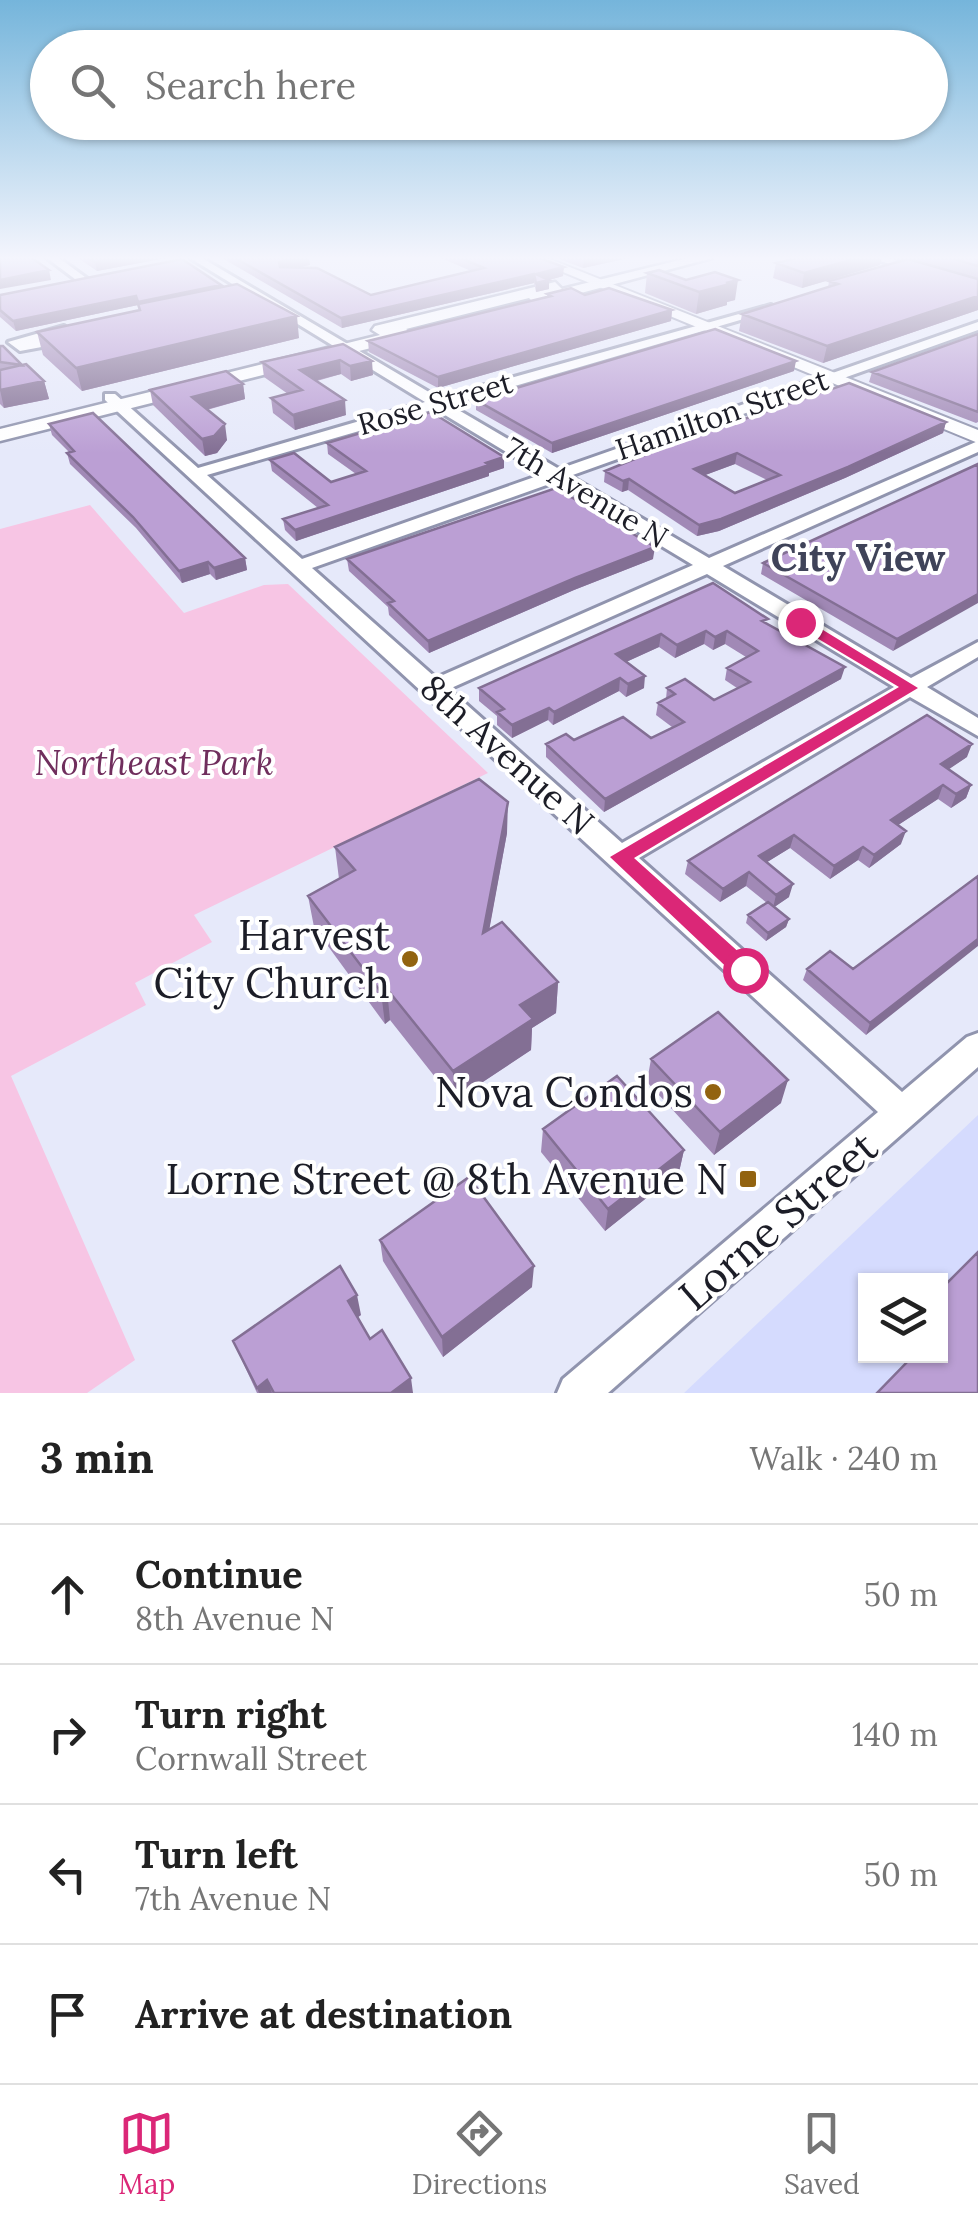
<!DOCTYPE html>
<meta charset="utf-8">
<style>
:root{--surface:#fff;--page:#f2f2f2;--text:#222;--muted:#767676;--line:#e0e0e0;--accent:#db2777}
body{margin:0;font-family:Lora,serif;background:var(--page);color:var(--text)}
.controls{position:absolute;right:30px;bottom:30px;display:grid;overflow:hidden;border-radius:0px;box-shadow:0 2px 8px #0004}
.controls button{width:90px;height:90px;display:grid;place-items:center;padding:0;border:0;border-bottom:2px solid var(--line);background:var(--surface);color:var(--text);font:50px sans-serif}
.stop{position:absolute;width:30px;height:30px;margin:-22px;border:8px solid #db2777;border-radius:50%;background:#fff}
.stop.end{background:#db2777;border-color:#fff;box-shadow:0 2px 10px #0008}
.list{margin:0;padding:0;list-style:none}
h2{display:flex;justify-content:space-between;align-items:center;height:130px;margin:0;padding:0 40px;font-size:42px}
h2 small{font-size:32px;font-weight:400;color:var(--muted)}
.list li{display:grid;grid-template-columns:65px 1fr auto;gap:30px;align-items:center;box-sizing:border-box;height:140px;padding:0 40px;border-top:2px solid var(--line)}
.list b{display:block;font-size:38px;white-space:nowrap}
.list p{margin:0;font-size:32px;white-space:nowrap;color:var(--muted)}
.list em{font-size:32px;font-style:normal;color:var(--muted)}
.icon{flex:none;width:55px;height:55px;fill:none;stroke:currentColor;stroke-width:2;stroke-linecap:round;stroke-linejoin:round}
.map{position:relative;flex:none;width:978px;height:1393px;overflow:hidden}
.search{position:absolute;background:var(--surface);box-shadow:0 2px 8px #0004;left:30px;right:30px;top:30px;height:110px;display:flex;align-items:center;gap:25px;box-sizing:border-box;padding:0 35px;border-radius:55px;color:var(--muted);font-size:38px}
.sheet{height:690px;background:var(--surface)}
nav{display:flex;justify-content:space-around;align-items:center;box-sizing:border-box;height:140px;border-top:2px solid var(--line);background:var(--surface);font-size:28px;color:var(--muted)}
nav a{display:grid;justify-items:center;gap:5px}
nav .on{color:var(--accent)}
.map>svg:first-child{display:block}
.built{fill:#d5dbfe;fill-rule:evenodd}
.green{fill:#f7c5e4}
.lines{fill:none;stroke-linecap:round;stroke-linejoin:round}
.minor-casing{stroke:#9094ae;stroke-width:6}
.tertiary-casing{stroke:#9094ae;stroke-width:4}
.secondary-casing{stroke:#9094ae;stroke-width:5}
.minor{fill:#fff;fill-rule:evenodd}
.tertiary{fill:#fff;fill-rule:evenodd}
.secondary{fill:#fff;fill-rule:evenodd}
.wall{fill:#a189b6;fill-rule:evenodd}
.shaded-wall{fill:#836f94}
.building{fill:#bb9fd4;stroke:#836f94;stroke-width:2.5;fill-rule:evenodd}
.route{fill:#db2777}
.poi-dot{fill:#926310;stroke:#fff;stroke-width:4}
.labels{text-anchor:middle;stroke-width:8;stroke-linejoin:round;paint-order:stroke}
.far-street-label{font-size:30px;fill:#1c1d27;stroke:#fff}
.street-label{font-size:35px;fill:#1c1d27;stroke:#fff}
.park-label{font-size:35px;font-style:italic;fill:#702e5d;stroke:#fff}
.neighbourhood-label{font-size:38px;font-weight:bold;fill:#3f4359;stroke:#fff}
.near-poi-label{font-size:42px;fill:#1c1d27;stroke:#fff;text-anchor:end}
.near-street-label{font-size:42px;fill:#1c1d27;stroke:#fff}
</style>
<div class="map">
<svg width="978" height="1393" viewBox="0 0 978 1393">
<rect width="100%" height="100%" fill="#e6e9fa"/>
<!-- built -->
<path class="built" d="M978,1115V1393H684ZM866,1280H940V1356H866Z"/>
<!-- green -->
<path class="green" d="M90,505L184,613L264,585L288,584L488,773L194,915L212,942L135,983L146,1005L11,1076L135,1360L87,1393H0V529Z"/>
<g class="lines">
<defs>
<path id="minor" d="M47,258H59L89,280L79,282Z
M190,258H202L439,398L771,305V311L450,405L559,469L978,322V330L570,476L709,558L978,441V452L723,566L911,678L978,642V657L927,687L978,718V736L910,697L639,858L902,1092L967,1037L978,1033V1067L608,1393H557L563,1379L878,1112L105,400V394H115L198,468L425,402ZM435,409L543,474L302,559L207,475ZM555,482L693,565L436,678L312,568ZM707,574L894,687L622,843L449,689Z
M871,258H888L978,284V292Z
M64,326L70,330L69,333L47,338L74,335V341L20,351L8,342Z"/>
<path id="tertiary" d="M529,258H547L978,430V443Z"/>
<path id="secondary" d="M688,258H712L536,305L529,298L406,329L414,334L411,338L0,441V429L380,335L372,330L375,326L555,282L562,289Z"/>
</defs>
<!-- minor casing -->
<use href="#minor" class="minor-casing"/>
<!-- tertiary casing -->
<use href="#tertiary" class="tertiary-casing"/>
<!-- secondary casing -->
<use href="#secondary" class="secondary-casing"/>
<!-- minor -->
<use href="#minor" class="minor"/>
<!-- tertiary -->
<use href="#tertiary" class="tertiary"/>
<!-- secondary -->
<use href="#secondary" class="secondary"/>
</g>
<!-- wall -->
<path class="wall" d="M78,258H166L97,271Z
M222,258H309L310,265L295,268L371,295L471,271L441,258H540L563,276L549,280V289L536,292L534,283L342,328Z
M556,258H629L583,268Z
M899,258H978V310L823,363L739,331L742,314L828,288L829,281L905,260Z
M776,263L880,265L802,288L773,278Z
M647,273L735,300L727,302V305L696,314L645,293Z
M221,287L299,338L82,391L43,355L37,332L139,310L138,305L16,331L0,317V295Z
M547,294L585,295L672,310L671,321L438,388L369,352L368,341L547,297Z
M978,334V422L976,423L869,382L872,372Z
M343,344L373,375L351,381L341,374L317,381L346,415L295,430L273,413L271,398L288,394L264,377L262,362Z
M0,346L22,365L44,381L49,399L4,408L0,404Z
M794,371L552,453L476,410V400Z
M243,384L245,399L207,410L227,440L217,453L205,456L153,405L150,390Z
M946,422L943,433L845,478L719,531L697,536L628,490L622,492L604,482L605,471ZM735,464L767,480L735,493L705,475Z
M49,424L245,558L247,570L216,580L210,574L182,583L136,528L70,464L67,453L69,452L52,435Z
M327,443L504,457V468L489,473V476L296,541L285,530L283,519L318,508L272,471L270,460L331,482L356,474L328,454Z
M978,464L893,651L761,574L763,563Z
M347,559H653L574,590L429,653L389,615L388,607L349,571Z
M713,583L841,679L604,812L546,757V744L574,740L651,738L672,727L656,715L658,703L666,699L667,688L714,700L737,688L725,680L727,668L746,657L725,644L713,650L704,644L675,658L659,647L626,662L644,688L626,697L619,691L553,725L548,720L512,738L497,725V716L479,701V688Z
M967,757L948,769L971,785L966,798L951,808L938,799L898,825L901,844L869,868L858,860L830,879L790,848L767,862L789,897L774,907L789,919L786,927L766,941L746,923L748,915L767,903L746,886L720,902L685,874L688,861Z
M507,833L489,929L558,982L556,1013L532,1028L531,1050L454,1101L390,1020L385,1024L314,927L308,896L339,879L335,847Z
M978,876L866,1035L803,980L807,969H853Z
M651,1059L781,1103L714,1155L647,1082Z
M543,1129L684,1150L679,1172L605,1231L541,1152Z
M380,1240L532,1287L443,1357L383,1261Z
M361,1315L358,1317L370,1339L413,1393H257L233,1341Z"/>
<!-- shaded-wall -->
<path class="shaded-wall" d="M120,258H166L97,271L95,262Z
M298,258H309L310,265L280,271L279,262Z
M593,258H629L583,268L584,260Z
M858,258H882L880,265L802,288L804,273Z
M564,267L563,276L549,280V289L536,292V274Z
M49,270L51,280L0,289V280Z
M534,274V283L342,328L341,318Z
M738,280L735,300L727,302V305L696,314L699,292Z
M221,285L222,294L140,311L138,302Z
M136,296L138,305L16,331L13,321Z
M978,296V310L823,363L827,346Z
M672,310L671,321L438,388V377Z
M297,316L299,338L82,391L76,368Z
M340,360L341,374L302,384L300,370Z
M372,361L373,375L351,381L350,366Z
M796,361L794,371L552,453V443Z
M44,381L49,399L4,408L0,390Z
M243,384L245,399L194,413L192,397Z
M345,400L346,415L295,430L293,415Z
M946,422L943,433L845,478L719,531L697,536L699,525Z
M225,424L227,440L217,453L205,456L202,439Z
M737,453L735,464L692,480L694,469Z
M504,457V468L489,473V476L296,541L295,530Z
M629,479L628,490L622,492L623,481Z
M655,547L653,559L574,590L429,653L428,641L575,578Z
M245,558L247,570L216,580L214,568Z
M208,562L210,574L182,583L179,571Z
M978,594V603L893,651L897,639Z
M706,631L704,644L675,658L677,645Z
M727,631L725,644L713,650L715,637Z
M661,634L659,647L615,667L616,654Z
M845,667L841,679L604,812L605,799Z
M645,676L644,688L626,697L628,684Z
M620,678L619,691L553,725L554,712Z
M549,708L548,720L512,738V725Z
M972,744L967,757L936,778L941,764Z
M943,785L938,799L886,833L891,820Z
M971,785L966,798L951,808L956,794Z
M508,802L507,833L483,964V933Z
M906,831L901,844L869,868L874,855Z
M794,835L790,848L756,869L759,856Z
M863,847L858,860L830,879L834,866Z
M749,872L746,886L720,902L723,889Z
M793,884L789,897L773,908L776,895Z
M789,919L786,927L766,941L768,933Z
M978,939V946L866,1035L870,1023Z
M558,982L556,1013L532,1028L531,1050L454,1101L453,1071L520,1005Z
M387,989L390,1020L385,1024L381,992Z
M788,1080L781,1103L714,1155L720,1132Z
M684,1150L679,1172L605,1231L608,1209Z
M534,1266L532,1287L443,1357L442,1337Z
M357,1295L361,1315L352,1321L348,1301Z
M411,1378L413,1393H391Z
M267,1380L272,1393H259L257,1388Z"/>
<!-- building -->
<path class="building" d="M0,258H32L49,270L0,280Z
M88,258H120L95,262Z
M235,258H301L279,262L280,267L317,268L371,295L484,268L460,258H540L564,267L536,274L549,280L536,283L534,274L341,318Z
M797,258H858L804,273L776,263Z
M951,258H978V266Z
M182,259L221,285L138,302L136,296L13,321L0,310V295Z
M908,259L978,279V296L827,346L742,314L838,284L829,281Z
M659,270L686,280L715,272L738,280L726,283L730,284L699,292L647,273Z
M237,284L297,316L76,368L37,332L140,310L138,304Z
M571,288L585,295L609,288L672,310L438,377L368,341L551,296L547,294Z
M715,329L796,361L552,443L476,400Z
M978,334V412L872,372Z
M343,344L372,361L350,366L340,360L300,370L345,400L293,415L271,398L302,390L262,362Z
M0,346H3L22,365L0,362Z
M26,364L44,381L0,390V370Z
M226,371L243,384L192,397L225,424L214,436L202,439L150,390Z
M849,383L946,422L848,467L721,519L699,525L629,479L623,481L605,471L674,443ZM737,453L780,475L735,493L694,469Z
M431,412L504,457L486,463L489,465L295,530L283,519L328,505L270,460L294,453L331,482L366,471L327,443Z
M93,413L245,558L214,568L208,562L179,571L133,517L67,453L74,451L49,424Z
M978,464V594L897,639L763,563Z
M556,488L655,547L575,578L428,641L388,603L394,601L347,559Z
M713,583L768,619L762,621L845,667L605,799L546,744L566,734L574,740L623,717L651,738L684,722L658,703L675,694L667,688L685,679L714,700L750,682L727,668L758,651L727,631L715,637L706,631L677,645L661,634L616,654L645,676L628,684L620,678L554,712L549,708L512,725L497,712L504,709L479,688Z
M927,715L972,744L941,764L971,785L956,794L943,785L891,820L906,831L874,855L863,847L834,866L794,835L759,856L793,884L776,895L749,872L723,889L688,861Z
M479,779L508,802L483,933L502,922L558,982L520,1005L533,1019L453,1071L387,989L381,992L308,896L355,870L335,847Z
M978,876V939L870,1023L807,969L830,951L853,969Z
M768,902L789,919L768,933L748,915Z
M718,1012L788,1080L720,1132L651,1059Z
M617,1076L684,1150L608,1209L543,1129Z
M469,1177L534,1266L442,1337L380,1240Z
M978,1252V1393H877L913,1356H940V1290Z
M340,1266L357,1295L348,1301L370,1339L382,1330L411,1378L391,1393H274L267,1380L257,1388L233,1341Z"/>
<!-- sky -->
<linearGradient id="sky" x2="0" y2="1"><stop stop-color="#75b5db"/><stop offset="0.57" stop-color="#f4f5fd"/><stop offset="1" stop-color="#f4f5fd" stop-opacity="0"/></linearGradient>
<rect width="978" height="453" fill="url(#sky)"/>
<!-- route -->
<path class="route" d="M795,619H805L918,688L634,858L752,964L755,970L752,977H737L610,857L899,687L795,625Z"/>
<!-- markers -->
<g class="poi-dot">
<circle cx="410" cy="959" r="10"/>
<circle cx="713" cy="1092" r="10"/>
<rect x="738" y="1169" width="20" height="20" rx="5"/>
</g>
<g class="labels">
<!-- far-street labels -->
<g class="far-street-label">
<text transform="translate(435 404) rotate(-16)" y="10">Rose Street</text>
<text transform="translate(722 415) rotate(-19)" y="10">Hamilton Street</text>
<text transform="translate(586 493) rotate(31)" y="10">7th Avenue N</text>
</g>
<!-- street labels -->
<g class="street-label">
<text transform="translate(507 755) rotate(42)" y="12">8th Avenue N</text>
</g>
<!-- park labels -->
<g class="park-label">
<text x="154" y="775">Northeast Park</text>
</g>
<!-- neighbourhood labels -->
<g class="neighbourhood-label">
<text x="858" y="571">City View</text>
</g>
<!-- near-poi labels -->
<g class="near-poi-label">
<text x="390" y="950">Harvest<tspan x="390" dy="48">City Church</tspan></text>
<text x="693" y="1107">Nova Condos</text>
<text x="728" y="1194">Lorne Street @ 8th Avenue N</text>
</g>
<!-- near-street labels -->
<g class="near-street-label">
<text transform="translate(778 1221) rotate(-41)" y="15">Lorne Street</text>
</g>
</g>
</svg>
<div class="controls">
<button><svg class="icon" aria-label="layers" viewBox="0 0 24 24"><path d="M12 4l9 5-9 5-9-5zM3 14l9 5 9-5"/></svg></button>
</div>
<div class="stop" style="left:745px;top:970px"></div>
<div class="stop end" style="left:800px;top:622px"></div>
<div class="search"><svg class="icon" aria-label="search" viewBox="0 0 24 24"><circle cx="10" cy="10" r="6"/><path d="M15 15l6 6"/></svg>Search here</div>
</div>
<section class="sheet">
<h2>3 min<small>Walk · 240 m</small></h2>
<ul class="list">
<li><svg class="icon" aria-label="ahead" viewBox="0 0 24 24"><path d="M12 20V5M6 11l6-6 6 6"/></svg><div><b>Continue</b><p>8th Avenue N</p></div><em>50 m</em></li>
<li><svg class="icon" aria-label="right" viewBox="0 0 24 24"><path d="M7 20v-9h11M14 6l5 5-5 5"/></svg><div><b>Turn right</b><p>Cornwall Street</p></div><em>140 m</em></li>
<li><svg class="icon" aria-label="left" viewBox="0 0 24 24"><path d="M17 20v-9H6M10 6l-5 5 5 5"/></svg><div><b>Turn left</b><p>7th Avenue N</p></div><em>50 m</em></li>
<li><svg class="icon" aria-label="arrive" viewBox="0 0 24 24"><path d="M6 21V4h12l-3 4 3 4H6"/></svg><div><b>Arrive at destination</b></div></li>
</ul>
</section>
<nav>
<a class="on"><svg class="icon" aria-label="map" viewBox="0 0 24 24"><path d="M3 6l6-2 6 2 6-2v14l-6 2-6-2-6 2zM9 4v14M15 6v14"/></svg>Map</a>
<a><svg class="icon" aria-label="directions" viewBox="0 0 24 24"><path d="M12 3l9 9-9 9-9-9zM9 14v-3h6M13 9l2 2-2 2"/></svg>Directions</a>
<a><svg class="icon" aria-label="saved" viewBox="0 0 24 24"><path d="M7 4h10v16l-5-4-5 4z"/></svg>Saved</a>
</nav>
